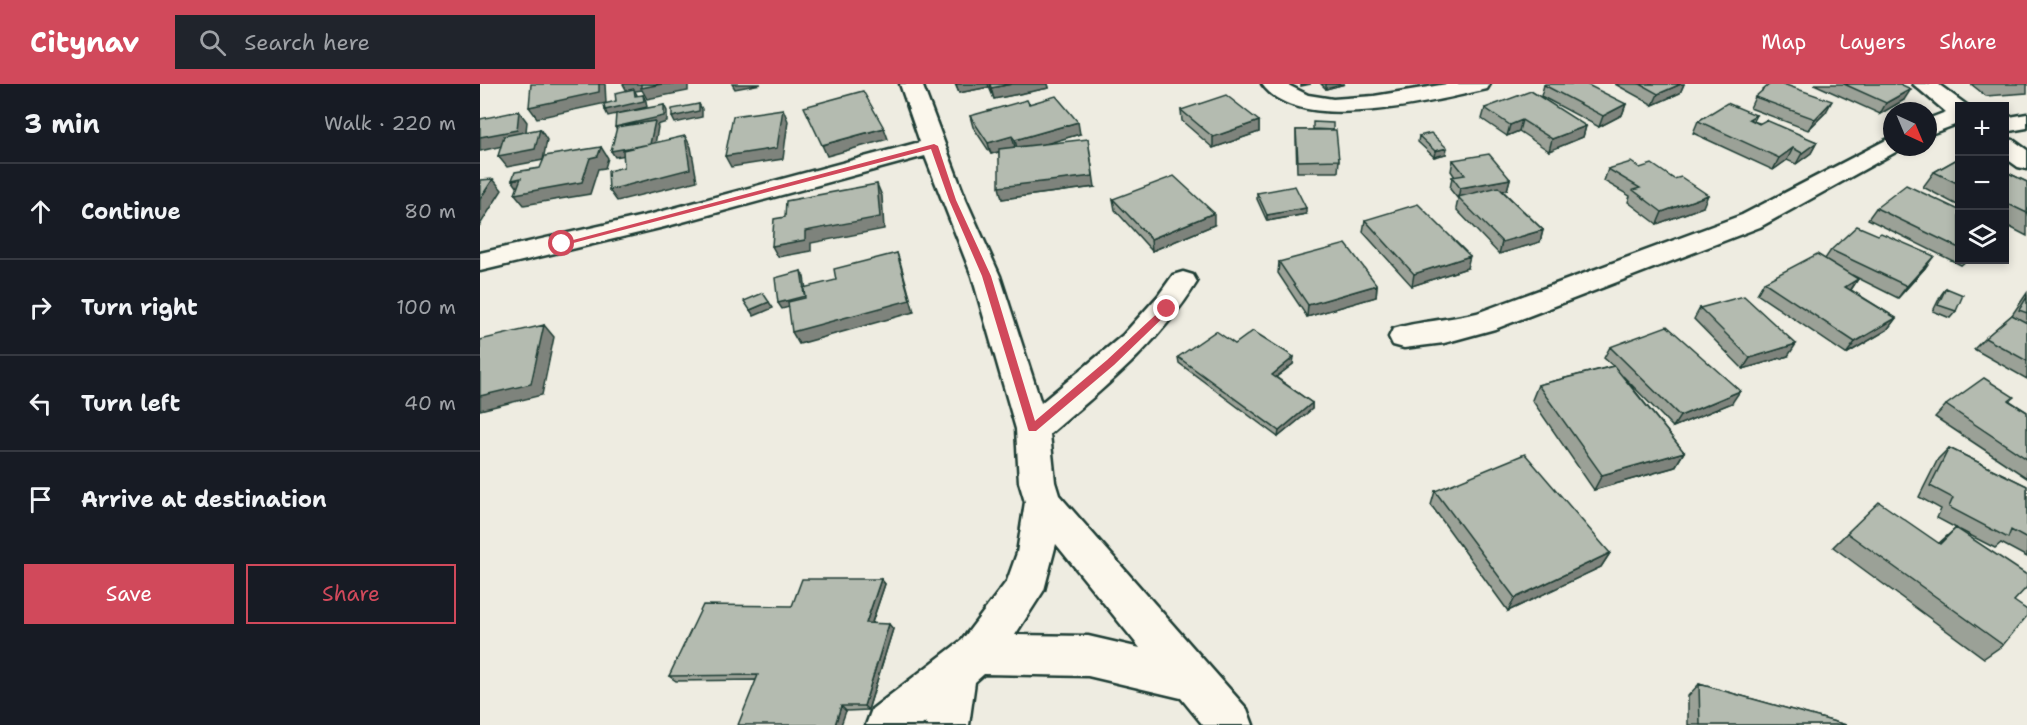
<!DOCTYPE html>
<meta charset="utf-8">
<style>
:root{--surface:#171b24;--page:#20242c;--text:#f1f3f6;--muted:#9ea1a6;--line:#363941;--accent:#d1495b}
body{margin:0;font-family:"Shantell Sans",sans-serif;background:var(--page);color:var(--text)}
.controls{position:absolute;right:18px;top:18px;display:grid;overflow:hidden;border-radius:0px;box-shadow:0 3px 9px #0003}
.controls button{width:54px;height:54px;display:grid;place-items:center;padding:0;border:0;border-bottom:2px solid var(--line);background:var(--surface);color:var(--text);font:30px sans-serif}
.compass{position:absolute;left:1403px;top:18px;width:54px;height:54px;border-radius:50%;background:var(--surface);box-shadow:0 3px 9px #0003;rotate:136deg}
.stop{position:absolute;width:18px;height:18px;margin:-14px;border:4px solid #d1495b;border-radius:50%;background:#fff}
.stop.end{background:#d1495b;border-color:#fff;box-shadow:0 2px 6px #0008}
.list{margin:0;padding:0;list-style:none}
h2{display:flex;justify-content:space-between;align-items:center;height:78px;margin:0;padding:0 24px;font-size:26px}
h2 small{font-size:20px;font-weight:400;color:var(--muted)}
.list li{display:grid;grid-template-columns:39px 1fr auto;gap:18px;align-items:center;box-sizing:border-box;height:96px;padding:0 24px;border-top:2px solid var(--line)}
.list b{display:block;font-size:22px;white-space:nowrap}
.list em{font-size:20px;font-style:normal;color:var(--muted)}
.actions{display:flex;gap:12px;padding:18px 24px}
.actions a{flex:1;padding:14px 0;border:2px solid var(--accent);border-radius:0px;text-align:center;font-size:21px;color:var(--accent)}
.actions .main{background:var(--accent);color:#fff}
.icon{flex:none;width:33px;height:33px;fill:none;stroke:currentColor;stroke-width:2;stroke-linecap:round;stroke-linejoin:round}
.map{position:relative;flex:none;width:1547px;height:641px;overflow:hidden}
header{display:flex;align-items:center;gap:36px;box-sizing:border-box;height:84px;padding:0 30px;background:var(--accent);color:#fff}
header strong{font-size:28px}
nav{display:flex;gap:33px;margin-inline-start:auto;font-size:21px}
.search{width:420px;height:54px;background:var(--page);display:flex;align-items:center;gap:15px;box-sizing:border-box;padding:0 21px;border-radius:0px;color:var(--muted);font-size:22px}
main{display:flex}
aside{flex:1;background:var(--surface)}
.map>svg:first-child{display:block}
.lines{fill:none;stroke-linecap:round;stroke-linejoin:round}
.street-casing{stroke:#1f3d34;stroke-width:5}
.street{fill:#fbf7ec;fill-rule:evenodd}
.wall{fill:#9ba197;stroke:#1f3d34;stroke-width:1.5}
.shaded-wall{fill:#7e837b;stroke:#1f3d34;stroke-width:1.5}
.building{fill:#b4bbb0;stroke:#1f3d34;stroke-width:1.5}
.route{fill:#d1495b}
</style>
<header>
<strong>Citynav</strong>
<div class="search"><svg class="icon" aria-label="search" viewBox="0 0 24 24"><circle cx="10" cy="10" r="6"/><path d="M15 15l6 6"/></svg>Search here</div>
<nav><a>Map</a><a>Layers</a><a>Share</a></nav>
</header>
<main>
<aside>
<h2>3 min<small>Walk · 220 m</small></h2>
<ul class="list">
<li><svg class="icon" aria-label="ahead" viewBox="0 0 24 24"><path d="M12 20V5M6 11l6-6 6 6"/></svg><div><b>Continue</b></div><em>80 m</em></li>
<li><svg class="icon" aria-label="right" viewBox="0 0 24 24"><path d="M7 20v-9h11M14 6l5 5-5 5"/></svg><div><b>Turn right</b></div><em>100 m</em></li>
<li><svg class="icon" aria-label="left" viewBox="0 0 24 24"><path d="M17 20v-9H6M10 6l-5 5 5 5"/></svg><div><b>Turn left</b></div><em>40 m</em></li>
<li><svg class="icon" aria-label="arrive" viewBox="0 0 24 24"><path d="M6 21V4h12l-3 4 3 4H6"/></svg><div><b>Arrive at destination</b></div></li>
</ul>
<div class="actions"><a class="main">Save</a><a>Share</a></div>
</aside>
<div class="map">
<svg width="1547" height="641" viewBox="0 0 1547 641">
<rect width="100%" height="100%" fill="#eeece1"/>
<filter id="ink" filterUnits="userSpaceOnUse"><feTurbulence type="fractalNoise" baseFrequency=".0167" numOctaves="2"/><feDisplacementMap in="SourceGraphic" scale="12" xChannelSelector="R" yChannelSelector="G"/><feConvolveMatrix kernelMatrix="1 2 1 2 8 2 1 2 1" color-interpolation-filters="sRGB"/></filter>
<g filter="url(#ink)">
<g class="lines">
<defs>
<path id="street" d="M420,0H442L486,116L520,192L561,319L643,251L678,212L693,191L703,188L713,191L717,198C679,260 625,303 570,350L575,398L579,411L767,625L773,641H723L701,614L608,592L504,590L495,598L489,641H445L446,638L442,641H386L392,625L482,556L527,497L537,469L545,418L539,398L536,345L492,192L445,72L184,143L0,187V169L172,130L440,58ZM576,460L660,564L608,552L535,551L564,506Z
M782,0H806L828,11L853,15L894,12L967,0H1010L1007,5C956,17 818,52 782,0Z
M1433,0H1458L1488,22H1480V39L1448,51V35L1466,28Z
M1547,30V44L1524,48V34Z
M1412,53V63H1422L1421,65L1280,143L1015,245L964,259L924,264L913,261L909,253L913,245C940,237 969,236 997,229L1262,131Z
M1524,54L1533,56L1547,66V85L1538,83L1524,73Z"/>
</defs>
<!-- street casing -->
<use href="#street" class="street-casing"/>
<!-- street -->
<use href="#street" class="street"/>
</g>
<!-- wall -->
<path class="wall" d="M475,0H568L569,4L514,15L509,3L479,9Z
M841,0H865L846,5Z
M1135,0H1204L1200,9L1173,21Z
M1334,0H1420L1424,16L1400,30Z
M1491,0H1547V9L1506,12Z
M1064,1L1146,20L1142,31L1119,43L1061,12Z
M1275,13L1346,28L1328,46L1270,24Z
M549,20L600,50L564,60L615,103L522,115L519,68L511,70L493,43L490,32Z
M1005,24L1106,42L1103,53L1069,67L1039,47L1027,52L1002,35Z
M701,26L779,37V48L733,64L702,37Z
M1276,31L1273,37L1337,58L1331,69L1316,80L1307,76L1293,86L1213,49L1218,37Z
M816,46H853L859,76L858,88H817L816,57Z
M939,52L966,70L954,73L938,58Z
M1479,74V122L1443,103L1454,88Z
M973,76L1030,95L1027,106L1023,107L1063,146L1060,158L1019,170L976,125L978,115L970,105L972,93H975L971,87Z
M1160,84L1194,95L1223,123L1177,140L1148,118L1150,112L1124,97L1128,85Z
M1524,87L1547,98V152L1524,140Z
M777,109L826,130L787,137L777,115Z
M633,115L734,141L672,167L635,126Z
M1396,124L1479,126V176H1487L1481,181L1388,135Z
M885,136L987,184L932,202L883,148Z
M1351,166L1445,184L1418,214L1372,191L1378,195L1371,206L1416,234L1407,246L1366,270L1277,210L1284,198L1345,175Z
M799,178L897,201L896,213L827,233L798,189Z
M1466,204L1476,227L1470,234L1453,227L1461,211Z
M1547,209V295L1494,265L1505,254L1532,231Z
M1220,224L1308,272L1263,285L1214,235Z
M755,260L813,280L796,293L832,319V325L798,353L699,279L698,273Z
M1130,263L1252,319L1193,343L1143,292L1204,368L1195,383L1114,406L1052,316L1058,301L1133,282L1124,274Z
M1530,317L1547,328V394L1455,333L1466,321Z
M1469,364L1547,402V473L1521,459L1515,464L1480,446L1534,517L1523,561L1504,574L1353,463L1367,449L1459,459L1476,444L1457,434L1461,425L1439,413L1458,375Z
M955,407L1130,469L1121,483L1028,527L951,421Z
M401,495L405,500L392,539L413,545L388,626L366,627L276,596L196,597L189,592L312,522Z
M1219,600L1366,641H1208V612Z"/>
<!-- shaded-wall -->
<path class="shaded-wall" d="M119,0H125L126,19L57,34L49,23Z
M143,0H208V7L167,15L162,6L155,7L157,11L158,18L148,9Z
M252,0H281L255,5Z
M476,0H508L509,3L479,9Z
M532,0H568L569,4L514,15L511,4Z
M821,0H831L821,2Z
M846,0H865L846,5Z
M1201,0H1204L1200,9L1173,21L1178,10Z
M1431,5L1424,16L1400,30L1406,19Z
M163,11L166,17L167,23L128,32L125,26Z
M1352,17L1346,28L1328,46L1335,35Z
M219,20L222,25V33L195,39L192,33Z
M1146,20L1142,31L1119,43L1123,32Z
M184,21L187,27V38L177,41L178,43L174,66L135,73L131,67L139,49L135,43Z
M303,25L308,37L303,75L251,83L245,72Z
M39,27L47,38L45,57L0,67V53Z
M1042,36L1039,47L1027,52L1030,41Z
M779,37V48L733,64V53Z
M598,38L600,50L538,68L535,56Z
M1106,42L1103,53L1069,67L1072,55Z
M404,44L408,55L347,72L342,61Z
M60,45L67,56L63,76L27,83L18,72Z
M205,52L211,63L217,97L137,117L129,106Z
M532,52L535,63L511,70L508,59Z
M608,55L615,103L522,115L519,103Z
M1337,58L1331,69L1316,80L1322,69Z
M121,63L128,74L125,84L118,85L110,110L44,121L35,110L110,74Z
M967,64L966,70L954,73L955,67Z
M1313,64L1307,76L1293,86L1299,74Z
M41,94L40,107L32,96Z
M13,95L22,106L0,141V115Z
M1030,95L1027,106L980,115L978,113V115L980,104Z
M397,100L402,112L404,145L331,159V167L298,173L292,162L325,147Z
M1228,111L1223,123L1177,140L1182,128Z
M826,124V130L787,137V131Z
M734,129V141L672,167L671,155Z
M1063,146L1060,158L1019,170L1022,158Z
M417,169L421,181L434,228L319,260L312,248Z
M990,172L987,184L932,202L934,190Z
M1454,172L1445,184L1418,214L1427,202Z
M321,187L324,193L328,218L302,225L298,219Z
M1378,195L1370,207L1365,203Z
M897,201L896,213L827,233L828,221Z
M289,218L293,224L274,232L270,226Z
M1416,234L1407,246L1366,270L1375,258Z
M64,241L74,253L62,311L0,326V312Z
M1316,260L1308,272L1263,285L1270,274Z
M814,273L813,280L791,297L792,291Z
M1260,307L1252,319L1193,343L1200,332Z
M832,319V325L798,353L799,347Z
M1204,368L1195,383L1114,406L1122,391Z
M1130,469L1121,483L1028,527L1035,514Z
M401,495L405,500L390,544L386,539Z
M409,540L413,545L388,626L384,622Z
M361,622L366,627L361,641H355Z"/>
<!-- building -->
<path class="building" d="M51,0H119V8L49,23Z
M161,0H182L161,4Z
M510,0H532L511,4Z
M1065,0H1106L1146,20L1123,32L1064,1Z
M1160,0H1201L1178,10Z
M1290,0H1303L1352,17L1335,35L1275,13Z
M1364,0H1420L1431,5L1406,19Z
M154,5L155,12L163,11L164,17L125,26L124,20L136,17L135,9Z
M383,7L404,44L342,61L324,23Z
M1051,7L1106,42L1072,55L1042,36L1030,41L1005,24Z
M746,11L779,37L733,53L701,26Z
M576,12L598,38L535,56L532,52L508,59L490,32L547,16L549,20Z
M1247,19L1276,31L1269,35L1279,40L1286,36L1337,58L1322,69L1313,64L1299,74L1218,37Z
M219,20V27L192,33V25Z
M184,21V32L135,43L136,30Z
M303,25L297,64L245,72L253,32Z
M39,27L37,46L0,53V35Z
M175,37L170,60L131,67L137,43Z
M833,38L853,39V46L833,45Z
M60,45L55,65L18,72L24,52Z
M816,46H856L859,76L818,77Z
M951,49L967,64L955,67L939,52Z
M205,52L210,85L129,106L128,87L144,83L143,66Z
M608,55L613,92L519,103V65Z
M121,63L118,72L110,74L102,98L35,110L41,94L32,96L35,88L60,84L65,72Z
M1009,70L1030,95L980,104L972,93L985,91L973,76Z
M1479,74V100L1454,88Z
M1151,78L1160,84L1172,80L1194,95L1201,93L1228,111L1182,128L1153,106L1160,104L1128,85Z
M1524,87L1547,98V129L1524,118Z
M694,92L734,129L671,155L633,115Z
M13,95L0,115V96Z
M397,100L400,133L325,147V156L292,162L294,135L305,133L306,117Z
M1426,101L1479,126V164L1396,124Z
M815,102L826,124L787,131L777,109Z
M1018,103L1063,146L1022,158L978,113Z
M938,120L990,172L934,190L885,136Z
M1377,142L1398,151L1401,149L1454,172L1427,202L1351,166Z
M866,160L897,201L828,221L799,178Z
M417,169L430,216L312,248L308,218L325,214L323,204L356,196L354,185Z
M1337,170L1378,195L1365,203L1416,234L1375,258L1284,198Z
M321,187L325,212L298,219L295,194Z
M1466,204L1483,211L1476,227L1458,221Z
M283,209L289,218L270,226L264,217Z
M1264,212L1316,260L1270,274L1220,224Z
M1547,213V229L1539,226Z
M1532,231L1547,239V277L1505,254Z
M64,241L51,300L0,312V256Z
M1187,242L1260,307L1200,332L1130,263Z
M736,247L755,260L773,247L814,273L792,291L832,319L799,347L698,273Z
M1134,282L1204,368L1122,391L1058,301Z
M1504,294L1534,313L1529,317L1547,328V375L1466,321Z
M1469,364L1547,402V455L1531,446L1528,454L1469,423L1473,414L1450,402Z
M1045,370L1130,469L1035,514L955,407Z
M1399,418L1460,460L1476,444L1547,491V503L1534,517L1547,526V532L1523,561L1367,449Z
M322,495H401L386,539L409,540L384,622H361L355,641H258L278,591L189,592L223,521L312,522Z
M1219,600L1366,641H1220Z"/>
</g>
<!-- route -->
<path class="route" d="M454,60L458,62L476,116L511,192L555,337L627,276L684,223L692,225L634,281L556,347H549L548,345L502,192L469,116L451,65L82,162L78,160Z"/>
</svg>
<div class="controls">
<button>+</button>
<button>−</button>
<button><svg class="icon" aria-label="layers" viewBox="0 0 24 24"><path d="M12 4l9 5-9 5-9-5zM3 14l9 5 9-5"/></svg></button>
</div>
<svg class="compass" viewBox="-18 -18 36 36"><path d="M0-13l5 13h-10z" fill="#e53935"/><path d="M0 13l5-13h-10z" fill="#9ea1a6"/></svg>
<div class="stop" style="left:82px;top:160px"></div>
<div class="stop end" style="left:687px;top:225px"></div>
</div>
</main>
